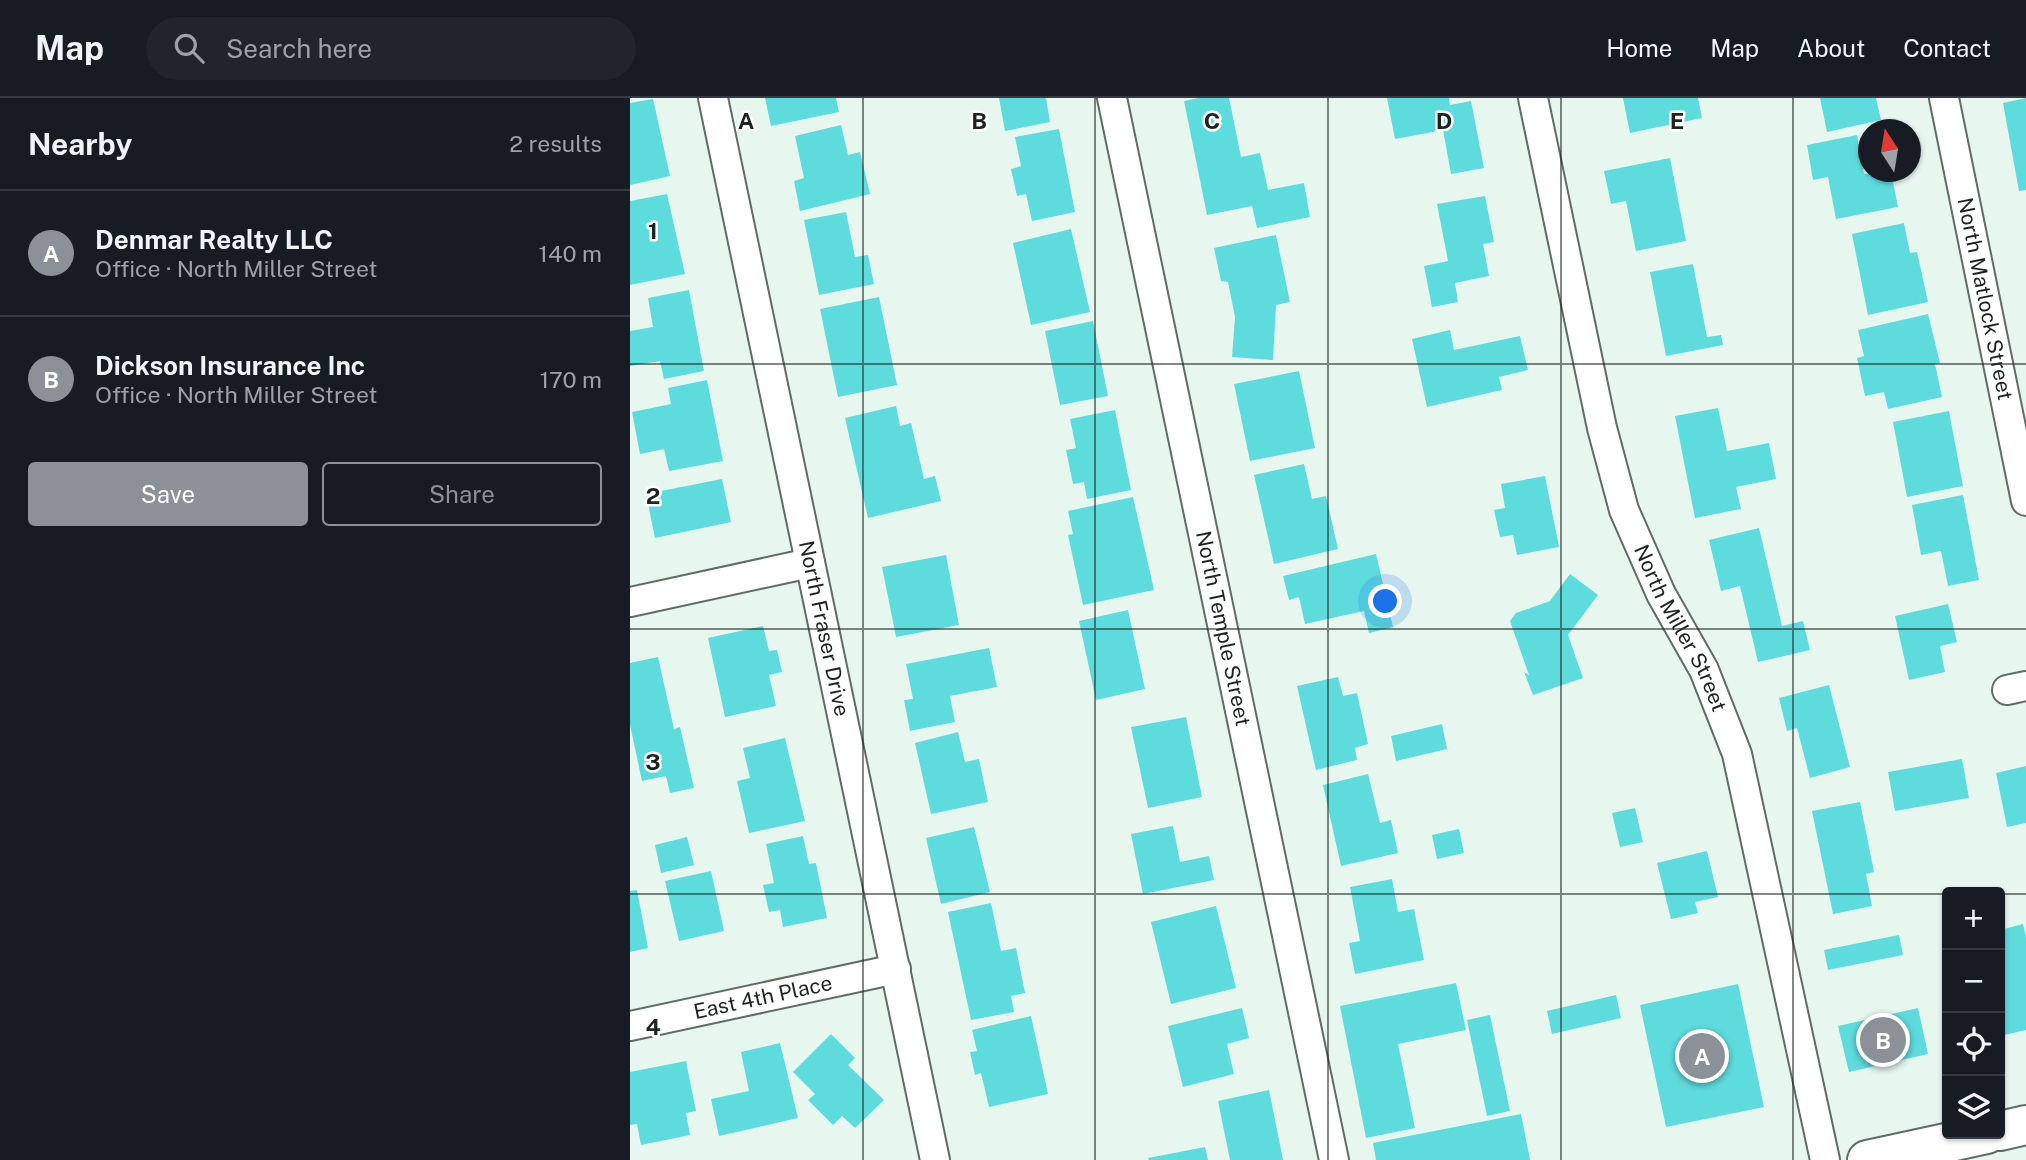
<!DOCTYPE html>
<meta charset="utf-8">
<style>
:root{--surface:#171b24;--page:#20242c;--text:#f1f3f6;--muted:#9ea1a6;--line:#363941;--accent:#8c9099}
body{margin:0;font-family:"Public Sans",sans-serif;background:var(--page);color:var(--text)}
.controls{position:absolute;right:21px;bottom:21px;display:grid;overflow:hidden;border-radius:7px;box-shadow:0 2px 5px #0004}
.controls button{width:63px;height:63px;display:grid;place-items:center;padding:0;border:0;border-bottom:2px solid var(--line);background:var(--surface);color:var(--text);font:35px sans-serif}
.compass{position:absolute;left:1228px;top:21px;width:63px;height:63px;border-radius:50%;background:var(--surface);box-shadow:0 2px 5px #0004;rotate:348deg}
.you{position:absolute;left:756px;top:504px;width:24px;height:24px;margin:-18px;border:5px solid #fff;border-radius:50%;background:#1a73e8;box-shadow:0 0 0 10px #1a73e833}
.badge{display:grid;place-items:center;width:46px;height:46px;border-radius:50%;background:var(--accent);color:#fff;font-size:23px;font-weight:700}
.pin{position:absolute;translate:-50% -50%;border:4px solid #fff;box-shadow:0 2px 7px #0006}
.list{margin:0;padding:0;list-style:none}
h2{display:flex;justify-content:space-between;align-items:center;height:91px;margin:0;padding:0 28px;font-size:30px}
h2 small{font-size:23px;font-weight:400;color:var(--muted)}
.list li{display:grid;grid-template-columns:46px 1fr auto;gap:21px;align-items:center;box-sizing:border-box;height:126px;padding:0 28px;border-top:2px solid var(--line)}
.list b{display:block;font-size:26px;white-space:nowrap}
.list p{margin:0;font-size:23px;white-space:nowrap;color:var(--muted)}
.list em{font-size:23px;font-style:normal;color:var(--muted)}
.actions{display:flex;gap:14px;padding:21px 28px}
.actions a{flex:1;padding:16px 0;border:2px solid var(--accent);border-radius:7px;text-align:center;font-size:24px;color:var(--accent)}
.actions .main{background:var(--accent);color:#fff}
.icon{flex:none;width:38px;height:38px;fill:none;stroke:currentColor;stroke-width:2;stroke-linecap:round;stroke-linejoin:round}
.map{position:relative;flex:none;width:1396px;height:1062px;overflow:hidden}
header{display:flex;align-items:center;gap:42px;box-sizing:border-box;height:98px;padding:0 35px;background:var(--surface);border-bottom:2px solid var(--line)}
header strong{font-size:33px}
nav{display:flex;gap:38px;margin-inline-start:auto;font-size:24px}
.search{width:490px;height:63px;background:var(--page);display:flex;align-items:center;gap:18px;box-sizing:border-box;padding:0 24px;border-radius:38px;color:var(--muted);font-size:26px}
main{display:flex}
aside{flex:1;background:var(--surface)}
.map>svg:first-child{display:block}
.building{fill:#5edcdd}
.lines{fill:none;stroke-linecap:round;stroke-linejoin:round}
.minor-casing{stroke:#5e6d66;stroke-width:32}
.secondary-casing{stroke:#5e6d66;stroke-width:42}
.minor{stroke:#fff;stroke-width:28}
.secondary{stroke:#fff;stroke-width:38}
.grid{fill:none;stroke:#1d2321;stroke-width:2;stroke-opacity:0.55}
.labels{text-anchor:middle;stroke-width:5;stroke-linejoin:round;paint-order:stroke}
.street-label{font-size:21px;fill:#1d2321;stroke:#fff}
.grid-label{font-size:23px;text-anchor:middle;font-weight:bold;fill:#1d2321;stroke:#fff;stroke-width:5;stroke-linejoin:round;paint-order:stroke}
</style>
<header>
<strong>Map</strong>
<div class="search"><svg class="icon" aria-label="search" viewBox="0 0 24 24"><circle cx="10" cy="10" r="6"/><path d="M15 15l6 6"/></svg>Search here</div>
<nav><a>Home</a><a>Map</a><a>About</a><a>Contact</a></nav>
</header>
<main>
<aside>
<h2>Nearby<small>2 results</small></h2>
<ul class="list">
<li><span class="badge">A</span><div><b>Denmar Realty LLC</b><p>Office · North Miller Street</p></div><em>140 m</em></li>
<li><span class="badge">B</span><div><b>Dickson Insurance Inc</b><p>Office · North Miller Street</p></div><em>170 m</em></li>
</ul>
<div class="actions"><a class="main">Save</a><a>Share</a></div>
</aside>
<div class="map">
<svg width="1396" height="1062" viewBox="0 0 1396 1062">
<rect width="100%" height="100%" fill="#e7f7f0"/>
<!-- building -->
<path class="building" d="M135,0H206L209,14L141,28Z
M369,0H416L420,24L375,33Z
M569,0H599L611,59L630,55L638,92L674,85L680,119L627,130L622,108L577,117L554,3Z
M757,0H819L820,7L841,3L854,70L821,76L813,32L765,41Z
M993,0H1068L1072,20L1000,35Z
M1190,0H1246L1251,22L1197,34Z
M1396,0V92L1389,93L1373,5Z
M23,1L40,78L0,87V5Z
M211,27L218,57L230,54L240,96L170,113L164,83L174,80L165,38Z
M429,31L445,114L402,123L396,96L387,98L381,71L391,68L385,39Z
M1227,37L1234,76L1261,74L1268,109L1206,121L1198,79L1183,82L1177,47Z
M1040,60L1056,143L1006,153L996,103L981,106L974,73Z
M37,96L55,176L0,187V103Z
M855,98L864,144L853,146L859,178L825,185L828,204L802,209L794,168L818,163L807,106Z
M216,114L225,159L238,157L244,186L189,197L174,122Z
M1274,125L1280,155L1287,154L1298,204L1238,217L1222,136Z
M441,131L460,214L401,227L383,145Z
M646,137L660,204L646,207L643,262L602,259L605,219L598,184L591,183L584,150Z
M1063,166L1077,239L1091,237L1093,247L1036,258L1020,174Z
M59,192L74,273L34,281L30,263L0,268V233L23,229L18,200Z
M249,199L267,287L208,299L190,211Z
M1298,216L1310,265L1305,266L1312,299L1258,311L1254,294L1235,298L1227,260L1234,258L1228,232Z
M463,223L478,298L430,307L415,233Z
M820,232L824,252L890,238L898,272L869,279L872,292L797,309L782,241Z
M669,273L685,350L620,363L604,286Z
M77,282L93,363L39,373L34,351L10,356L2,314L41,306L38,290Z
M266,308L270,328L281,325L294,381L305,378L311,403L238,420L215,320Z
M1088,310L1097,353L1139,345L1146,381L1106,389L1111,411L1065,420L1045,318Z
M485,312L501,392L457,401L454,384L443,386L436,352L446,350L440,321Z
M1319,313L1333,388L1277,399L1263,324Z
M674,366L682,401L696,398L708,451L644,466L624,377Z
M915,378L929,449L887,457L883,437L870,439L864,412L875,410L871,386Z
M92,381L101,424L25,440L16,396Z
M1333,397L1349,482L1318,488L1311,453L1291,457L1282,407Z
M503,399L524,492L453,507L438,437L443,436L438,413Z
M1129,430L1152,528L1173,523L1180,552L1128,564L1110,488L1091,493L1079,442Z
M746,456L763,529L739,535L734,513L675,526L669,499L659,502L653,478Z
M316,457L329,527L266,539L252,469Z
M940,476L968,497L938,537L953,580L903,597L894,574L899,577L880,523L886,515L920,503Z
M1318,506L1327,544L1310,548L1315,574L1279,582L1265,518Z
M498,512L515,591L466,602L449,523Z
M133,528L139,553L147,552L152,574L139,577L146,608L95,619L78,540Z
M359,550L367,589L320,598L325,624L280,633L274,602L283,601L276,566Z
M28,559L44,631L50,629L64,690L40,695L36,678L12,683L0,627V565Z
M708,579L713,598L727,595L738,646L725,650L727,662L686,672L667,588Z
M1199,587L1220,669L1180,680L1167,630L1157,633L1149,600Z
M556,619L572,699L518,710L501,629Z
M812,626L817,651L766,663L761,638Z
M328,634L335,664L349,661L358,704L301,716L285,645Z
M155,640L175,723L119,735L107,683L120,680L113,650Z
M1332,661L1339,700L1265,713L1258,674Z
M1396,668V725L1377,729L1366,675Z
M738,676L750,725L761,722L768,755L711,768L693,687Z
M1230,704L1244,774L1236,776L1242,808L1203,816L1182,713Z
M1005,710L1013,744L990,749L982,715Z
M543,728L550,764L579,758L584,782L513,796L501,736Z
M344,729L360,794L311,806L296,740Z
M829,731L834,755L807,761L802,737Z
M173,738L179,766L186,765L197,820L153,829L150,812L139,814L133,787L144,785L136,746Z
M57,739L64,767L31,775L25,747Z
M1077,753L1088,799L1065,804L1068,815L1041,821L1027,765Z
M81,773L94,833L49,843L35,783Z
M762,781L768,814L784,811L794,862L725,876L719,845L730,843L720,789Z
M7,792L18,850L0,854V793Z
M361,805L371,853L386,850L395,895L381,898L384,914L341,922L318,814Z
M586,808L606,890L541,906L521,824Z
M1393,826L1396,839V932L1370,938V832Z
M1269,837L1273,857L1198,872L1194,852Z
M826,885L836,932L768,946L785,1030L736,1040L710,908Z
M1108,886L1134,1009L1036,1029L1010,907Z
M986,897L991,920L922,936L917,913Z
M612,910L619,940L597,946L604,976L553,989L538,928Z
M1288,910L1298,956L1219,974L1208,928Z
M860,917L880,1013L857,1018L837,922Z
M401,918L418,996L359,1009L351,975L345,977L340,954L347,953L342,932Z
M201,936L225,960L218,967L254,1002L225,1030L212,1018L203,1027L178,1002L185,996L163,974Z
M150,945L168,1020L89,1038L81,1001L119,993L111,954Z
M56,963L66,1013L56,1015L60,1037L11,1047L7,1026L0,1027V974Z
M639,992L653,1062H600L588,1003Z
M891,1016L900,1062H746L743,1045Z
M575,1049L578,1062H519L518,1060Z"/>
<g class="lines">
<defs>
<g id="minor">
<path id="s1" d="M83,0L305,1062"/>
<path id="s2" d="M482,0L704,1062"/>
<path id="s3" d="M903,0L972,330L994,412L1031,496L1074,572L1107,656L1195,1062"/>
<path id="s4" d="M1314,0L1396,403"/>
<path d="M0,504L180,465"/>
<path d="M1377,592L1396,588"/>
<path id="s5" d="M0,928L266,871"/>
</g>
<path id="secondary" d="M1370,1033L1396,1027
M1237,1062L1357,1036"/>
</defs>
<!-- minor casing -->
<use href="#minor" class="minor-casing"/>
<!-- secondary casing -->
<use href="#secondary" class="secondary-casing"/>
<!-- minor -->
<use href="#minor" class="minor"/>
<!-- secondary -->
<use href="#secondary" class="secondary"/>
</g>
<!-- grid -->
<path class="grid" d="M233,0V1062M465,0V1062M698,0V1062M931,0V1062M1163,0V1062M0,266H1396M0,531H1396M0,796H1317M1370,796H1396"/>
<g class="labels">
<!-- street labels -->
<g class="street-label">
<text dy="7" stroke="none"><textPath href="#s4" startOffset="205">North Matlock Street</textPath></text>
<text dy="7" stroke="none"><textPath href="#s1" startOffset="542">North Fraser Drive</textPath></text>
<text dy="7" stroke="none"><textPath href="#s2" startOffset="542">North Temple Street</textPath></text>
<text dy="7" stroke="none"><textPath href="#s3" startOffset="553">North Miller Street</textPath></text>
<text dy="7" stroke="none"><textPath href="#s5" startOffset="136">East 4th Place</textPath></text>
</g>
</g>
<g class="grid-label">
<text x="116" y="31">A</text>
<text x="349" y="31">B</text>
<text x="582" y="31">C</text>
<text x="814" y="31">D</text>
<text x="1047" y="31">E</text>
<text x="23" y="141">1</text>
<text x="23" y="406">2</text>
<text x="23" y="672">3</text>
<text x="23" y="937">4</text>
</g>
</svg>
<div class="controls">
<button>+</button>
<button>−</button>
<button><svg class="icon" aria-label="locate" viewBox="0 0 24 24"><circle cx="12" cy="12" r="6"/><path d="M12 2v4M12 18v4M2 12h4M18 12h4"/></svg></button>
<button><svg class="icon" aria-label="layers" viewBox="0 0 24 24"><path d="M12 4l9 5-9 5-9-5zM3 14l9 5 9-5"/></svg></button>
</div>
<svg class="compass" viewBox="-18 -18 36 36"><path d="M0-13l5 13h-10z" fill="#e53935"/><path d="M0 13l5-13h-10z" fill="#9ea1a6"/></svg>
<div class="you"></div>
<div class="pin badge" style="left:1072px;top:958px">A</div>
<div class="pin badge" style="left:1253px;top:942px">B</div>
</div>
</main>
